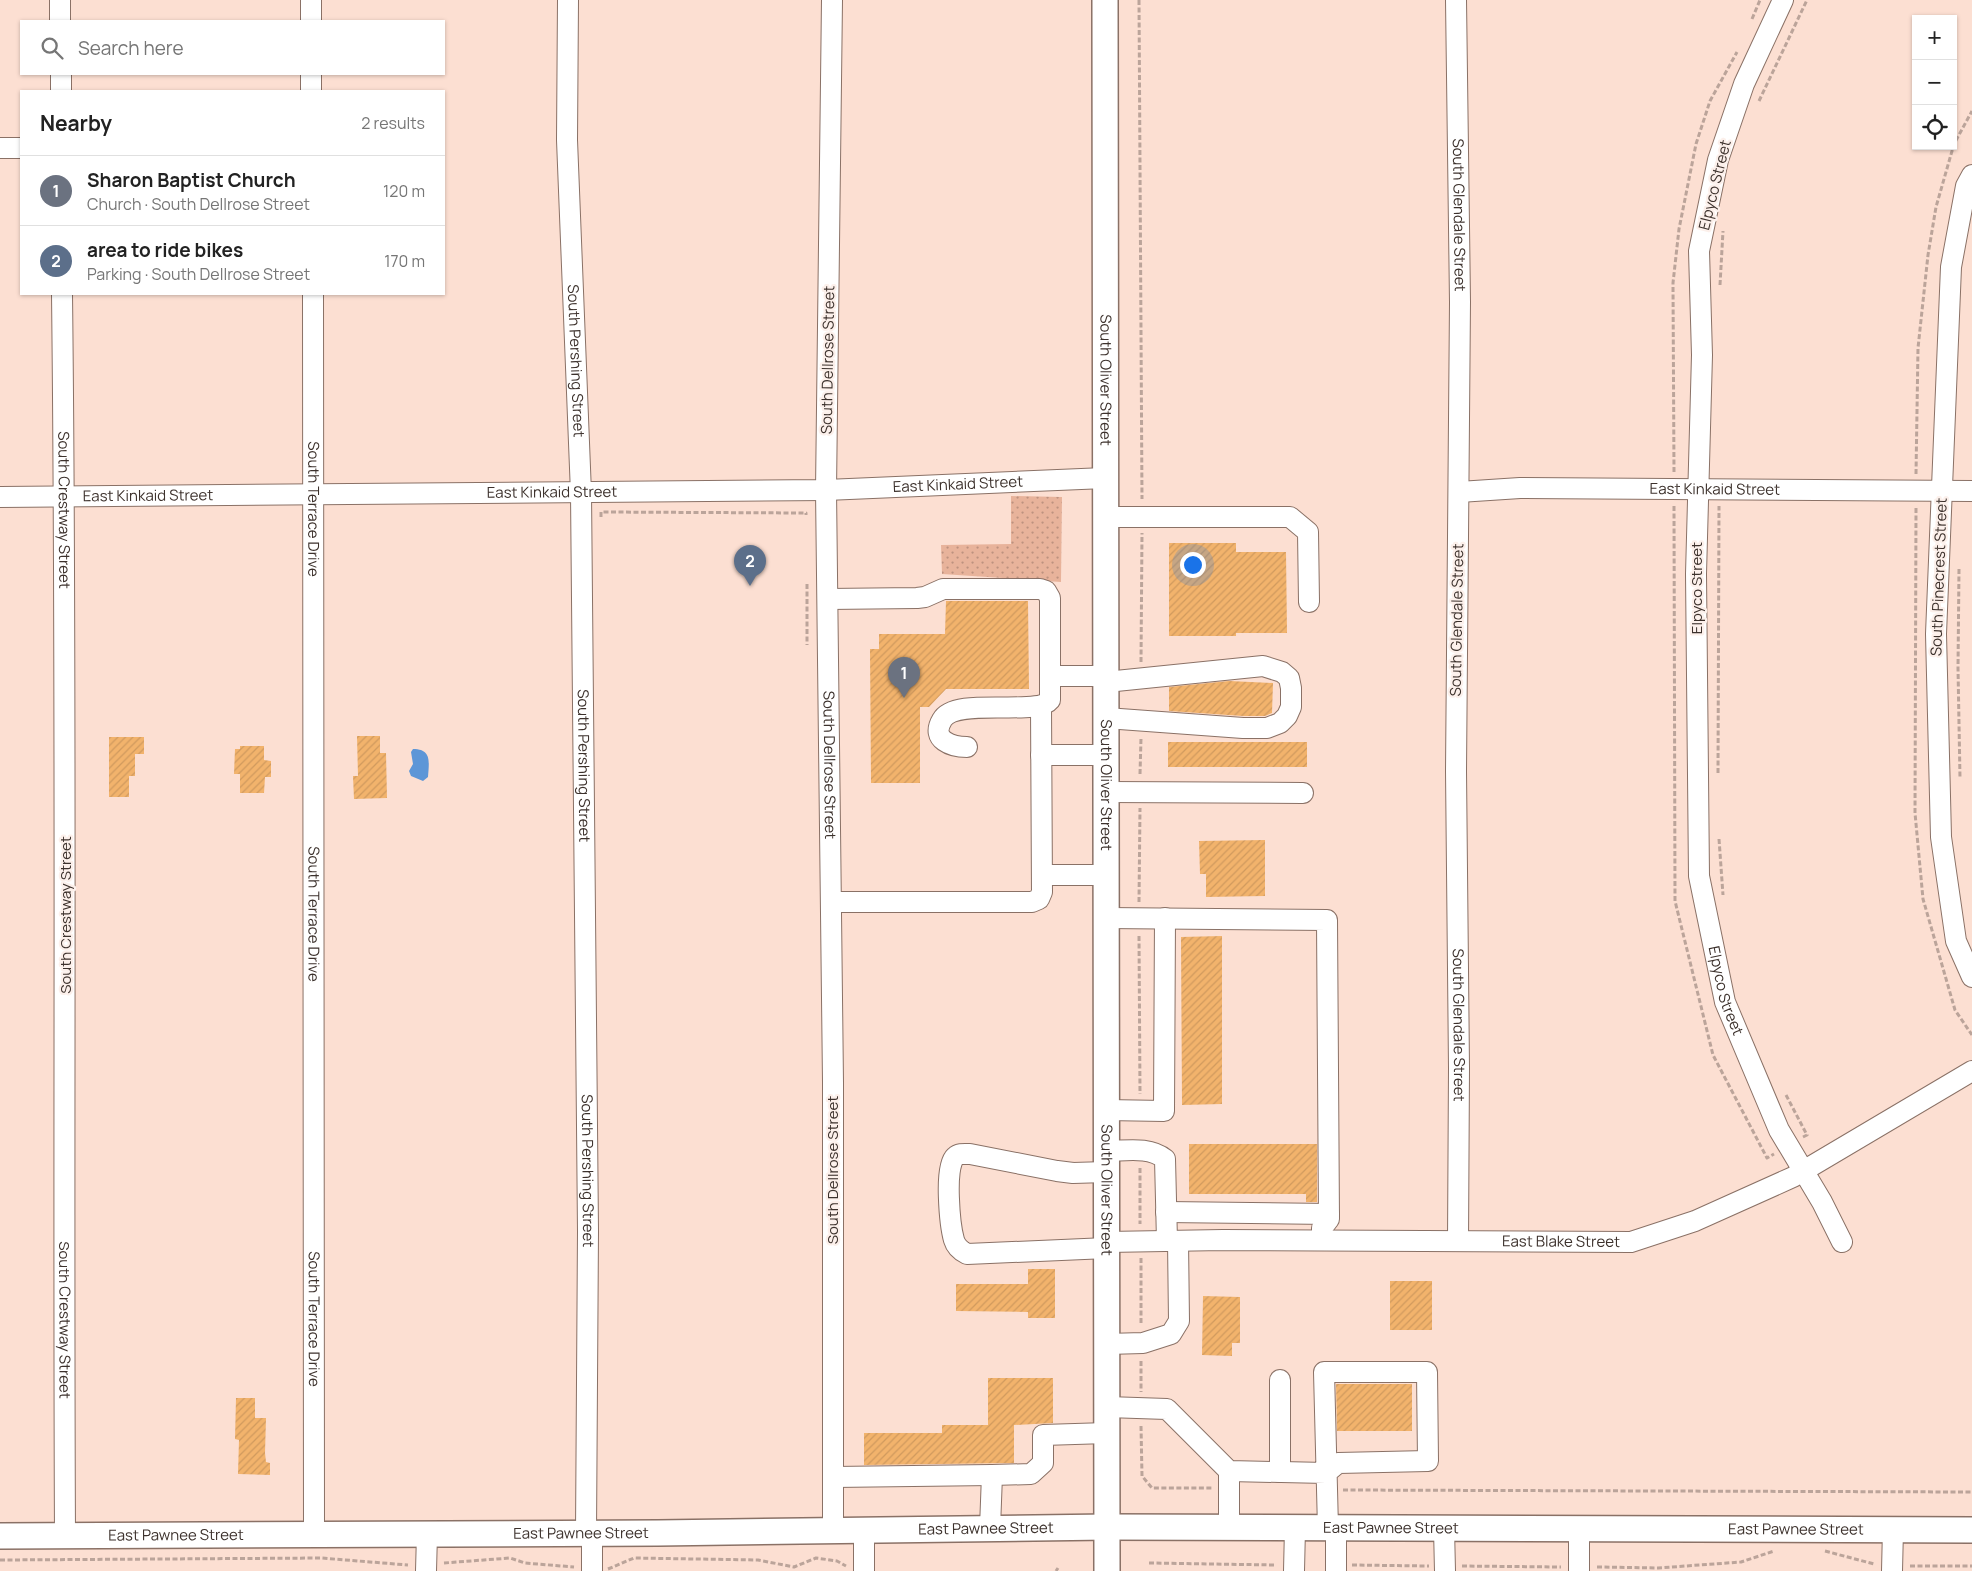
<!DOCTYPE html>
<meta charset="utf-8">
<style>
:root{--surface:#fff;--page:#f6f6f6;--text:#222;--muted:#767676;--line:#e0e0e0;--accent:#139178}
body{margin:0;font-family:Manrope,sans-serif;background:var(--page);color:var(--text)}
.controls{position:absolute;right:15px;top:15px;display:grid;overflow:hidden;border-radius:0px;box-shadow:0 1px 4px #0004}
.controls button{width:45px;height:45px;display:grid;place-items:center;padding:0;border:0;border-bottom:1px solid var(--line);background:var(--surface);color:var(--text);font:25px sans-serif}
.you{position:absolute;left:1192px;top:564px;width:18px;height:18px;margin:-12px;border:4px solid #fff;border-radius:50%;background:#1a73e8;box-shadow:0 0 0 8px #1a73e833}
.badge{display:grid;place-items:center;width:32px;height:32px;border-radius:50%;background:var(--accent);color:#fff;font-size:16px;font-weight:700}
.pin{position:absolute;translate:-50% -41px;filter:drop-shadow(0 1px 2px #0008)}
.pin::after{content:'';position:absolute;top:26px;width:18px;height:15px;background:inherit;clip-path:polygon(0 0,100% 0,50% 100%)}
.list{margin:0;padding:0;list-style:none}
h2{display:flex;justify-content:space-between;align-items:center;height:65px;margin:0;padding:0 20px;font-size:21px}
h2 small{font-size:16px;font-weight:400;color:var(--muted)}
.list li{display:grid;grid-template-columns:32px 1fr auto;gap:15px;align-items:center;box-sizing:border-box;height:70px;padding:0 20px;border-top:1px solid var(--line)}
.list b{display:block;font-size:19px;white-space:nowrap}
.list p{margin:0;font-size:16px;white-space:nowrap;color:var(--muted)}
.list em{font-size:16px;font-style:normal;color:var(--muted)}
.icon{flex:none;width:28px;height:28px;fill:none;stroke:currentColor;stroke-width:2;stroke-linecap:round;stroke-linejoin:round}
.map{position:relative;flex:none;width:1972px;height:1571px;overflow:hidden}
.search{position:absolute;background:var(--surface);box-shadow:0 1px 4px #0004;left:20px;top:20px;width:425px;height:55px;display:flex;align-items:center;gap:12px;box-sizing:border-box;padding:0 18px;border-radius:0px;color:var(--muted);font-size:19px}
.panel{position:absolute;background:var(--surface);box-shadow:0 1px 4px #0004;left:20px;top:90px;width:425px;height:205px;border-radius:0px}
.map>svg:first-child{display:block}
.park{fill:url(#park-dots)}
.water{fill:#5d96d7}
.building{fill:url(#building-hatch)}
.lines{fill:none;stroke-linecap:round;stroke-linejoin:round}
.minor-casing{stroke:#8a7166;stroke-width:22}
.major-casing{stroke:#8a7166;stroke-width:28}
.path{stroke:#bba49a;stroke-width:3;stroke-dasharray:5 2.5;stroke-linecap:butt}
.minor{stroke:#fff;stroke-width:20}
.major{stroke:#fff;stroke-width:25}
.labels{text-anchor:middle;stroke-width:4.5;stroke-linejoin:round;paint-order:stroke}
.street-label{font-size:15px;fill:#3c312c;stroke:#fcf0eb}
</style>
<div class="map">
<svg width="1972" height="1571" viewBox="0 0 1972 1571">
<defs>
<pattern id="park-dots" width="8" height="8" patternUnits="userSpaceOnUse" patternTransform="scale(1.25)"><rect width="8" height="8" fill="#e8b39b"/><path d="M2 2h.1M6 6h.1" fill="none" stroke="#bd927f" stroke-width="1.8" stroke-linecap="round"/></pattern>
<pattern id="building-hatch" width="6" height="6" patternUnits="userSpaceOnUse" patternTransform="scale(1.25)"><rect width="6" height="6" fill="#f2b36c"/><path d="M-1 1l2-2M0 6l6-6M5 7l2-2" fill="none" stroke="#d09a5e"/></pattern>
</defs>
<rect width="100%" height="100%" fill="#fcdfd2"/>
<!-- park -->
<path class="park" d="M1011,496L1062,497L1061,582L942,574L941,545L1011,544Z"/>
<!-- water -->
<path class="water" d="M413,749C432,749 429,762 428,777L423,781L411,776L409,771L413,764L411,752Z"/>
<!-- building -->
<path class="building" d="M1169,543H1236V552H1286L1287,633H1236V636H1169Z
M946,601H1028L1029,689H946L929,707H920V783H871L870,649H879V634H945Z
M1229,681L1273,683L1272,713L1265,716H1243L1169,711V687Z
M357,736H380V753H386L387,798L354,799L353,776H358Z
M109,737H144V754H135V776H129V797H109Z
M1168,742H1307V767H1168Z
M240,746H264V760L271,761V777H265L264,793H240V774H234L235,749H240Z
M1265,840V896L1206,897V874H1200L1199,841Z
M1222,936V1104L1182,1105L1181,937Z
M1189,1144H1317V1202H1306V1194H1189Z
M1028,1269H1055V1318H1028V1312L956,1311V1284H1028Z
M1390,1281H1432V1330H1390Z
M1203,1296L1240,1297V1343H1232V1356L1202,1355Z
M988,1378H1053V1423L1014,1425V1463L864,1465V1433H942V1425H988Z
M1336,1384H1412V1431H1337Z
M236,1398H255V1418H266L265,1453L266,1462L270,1463V1475L238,1474L239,1440L235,1439Z"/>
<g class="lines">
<defs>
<g id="minor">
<path d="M60,0V21"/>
<path d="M311,0V21"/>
<path id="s1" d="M568,0L567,140L581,493L588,1231L586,1533"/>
<path id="s2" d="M832,0L826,490L833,1082V1530"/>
<path id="s3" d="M1456,0L1460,302L1456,771L1459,1068L1458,1241"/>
<path id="s4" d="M1783,0L1744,84L1718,160L1699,251L1702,355L1696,574L1699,876L1725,1002L1779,1130L1822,1202L1842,1242"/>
<path d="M61,74V91"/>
<path d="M311,74V91"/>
<path d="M0,148H21"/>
<path d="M1972,175L1966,186L1951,267L1936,634L1941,837L1956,941L1972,977"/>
<path id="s5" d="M62,294C67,708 63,1122 65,1536"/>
<path id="s6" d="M313,294L314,1534"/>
<path id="s7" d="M1459,492L1520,488L1972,491"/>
<path id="s8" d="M0,497L826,490L1105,478"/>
<path d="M1105,517H1290L1308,532L1309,602"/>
<path d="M828,599L917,598L925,597L943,589H1040L1046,591L1050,598V700C1037,717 955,696 942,720C930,740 952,747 967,747"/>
<path d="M1050,676H1106"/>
<path d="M1106,682L1263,666L1282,672L1289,678L1291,688V707L1287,716L1280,723L1267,728H1243L1106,718"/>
<path d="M1041,755H1106"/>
<path d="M1106,792L1303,793"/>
<path d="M1042,875H1106"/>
<path d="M831,902H1032L1039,899L1042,892L1041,706"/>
<path d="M1106,918L1327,920L1329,1219L1322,1228V1240"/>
<path d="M1106,1110L1164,1111L1165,918"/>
<path d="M1106,1151C1126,1151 1149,1146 1165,1159L1167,1241"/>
<path d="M1106,1172L1073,1173L1057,1171L970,1154C965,1154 959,1153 955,1157C944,1167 950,1226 954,1240C956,1247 961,1251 967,1254L1107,1248"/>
<path d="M1166,1212L1329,1214"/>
<path id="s9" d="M1107,1242L1223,1240L1631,1242L1695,1221L1793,1177L1972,1071"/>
<path d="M1107,1344L1143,1343L1171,1334L1179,1321L1178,1241"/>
<path d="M1280,1380V1472"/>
<path d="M1107,1407L1167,1409L1229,1471L1326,1473L1338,1463L1428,1461L1427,1372H1324L1328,1528"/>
<path d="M1229,1471V1528"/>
<path d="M834,1477L992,1475"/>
<path d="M990,1528L992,1475L1031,1474L1043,1463V1435L1107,1433"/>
<path d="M1336,1528V1571"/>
<path d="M1444,1528L1445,1571"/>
<path d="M864,1530V1571"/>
<path d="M592,1533V1571"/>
<path d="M426,1571L427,1534"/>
<path d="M1294,1571L1295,1528"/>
<path d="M1579,1571V1529"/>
<path d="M1892,1571L1893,1529"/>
</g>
<g id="major">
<path id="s10" d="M1105,0L1107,1571"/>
<path id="s11" d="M0,1536L658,1533L1108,1527L1972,1530"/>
</g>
</defs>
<!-- minor casing -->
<use href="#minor" class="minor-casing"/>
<!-- major casing -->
<use href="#major" class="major-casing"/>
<!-- path -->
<path class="path" d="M1139,0L1142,499
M1752,19L1760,0
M1759,101L1807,0
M1720,285L1723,231
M1674,472L1673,283L1679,229L1696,144L1710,101L1737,52
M1916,474L1918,348L1928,255L1936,207L1954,144L1972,111
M1674,506L1675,901L1713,1055L1767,1158L1774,1154
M1916,508L1915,813L1923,899L1955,1010L1972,1035
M601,517V512L806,513V515
M1959,569L1958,668L1960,778
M807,584V645
M1141,662L1142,533
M1718,773L1719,506
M1140,774L1141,738
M1719,839L1723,895
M1139,902L1140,808
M1139,936L1140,1094
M1786,1095L1807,1135L1803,1137
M1140,1168V1224
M1141,1258V1324
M1141,1361V1392
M1141,1426L1142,1476L1152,1488H1212
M1343,1490L1972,1492
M1825,1551L1874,1564
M0,1560L321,1558L408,1565
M444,1563L510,1558L525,1563L574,1567
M1149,1563L1276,1565
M1352,1565L1429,1566
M1462,1566L1561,1567
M1910,1566H1972
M1597,1567L1658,1568L1741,1562L1774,1551
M608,1569L634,1558L758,1560L794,1567L816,1558L837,1561L846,1566
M1056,1571L1058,1568"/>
<!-- minor -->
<use href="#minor" class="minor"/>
<!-- major -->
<use href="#major" class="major"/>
</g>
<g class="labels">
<!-- street labels -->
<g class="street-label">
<text transform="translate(1715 185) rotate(-76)" y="5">Elpyco Street</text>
<text dy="5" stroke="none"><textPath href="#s3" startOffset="215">South Glendale Street</textPath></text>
<text transform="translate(828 360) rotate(-89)" y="5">South Dellrose Street</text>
<text dy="5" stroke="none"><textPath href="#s1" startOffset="361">South Pershing Street</textPath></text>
<text dy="5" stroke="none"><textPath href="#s10" startOffset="380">South Oliver Street</textPath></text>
<text dy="5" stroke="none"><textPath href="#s8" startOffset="958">East Kinkaid Street</textPath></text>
<text dy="5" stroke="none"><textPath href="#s7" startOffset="256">East Kinkaid Street</textPath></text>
<text dy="5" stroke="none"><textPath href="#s8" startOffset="552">East Kinkaid Street</textPath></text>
<text dy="5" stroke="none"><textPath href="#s8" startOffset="148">East Kinkaid Street</textPath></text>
<text dy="5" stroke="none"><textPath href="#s6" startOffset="215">South Terrace Drive</textPath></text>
<text dy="5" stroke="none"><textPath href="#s5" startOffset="216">South Crestway Street</textPath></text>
<text transform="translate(1939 577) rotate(-88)" y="5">South Pinecrest Street</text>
<text transform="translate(1697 588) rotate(-90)" y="5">Elpyco Street</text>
<text transform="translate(1457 620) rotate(-89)" y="5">South Glendale Street</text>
<text dy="5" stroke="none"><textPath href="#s2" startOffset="765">South Dellrose Street</textPath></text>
<text dy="5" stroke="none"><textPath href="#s1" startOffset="766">South Pershing Street</textPath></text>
<text dy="5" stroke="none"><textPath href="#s10" startOffset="785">South Oliver Street</textPath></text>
<text dy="5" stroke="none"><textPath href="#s6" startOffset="620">South Terrace Drive</textPath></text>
<text transform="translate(66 915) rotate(-90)" y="5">South Crestway Street</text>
<text dy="5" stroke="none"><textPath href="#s4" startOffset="1009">Elpyco Street</textPath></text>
<text dy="5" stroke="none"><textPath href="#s3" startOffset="1025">South Glendale Street</textPath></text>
<text transform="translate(833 1170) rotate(-90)" y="5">South Dellrose Street</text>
<text dy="5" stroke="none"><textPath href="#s1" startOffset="1171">South Pershing Street</textPath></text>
<text dy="5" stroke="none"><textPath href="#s10" startOffset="1190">South Oliver Street</textPath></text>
<text dy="5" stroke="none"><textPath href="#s9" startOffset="454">East Blake Street</textPath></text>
<text dy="5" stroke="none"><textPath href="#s6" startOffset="1025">South Terrace Drive</textPath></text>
<text dy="5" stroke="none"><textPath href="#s5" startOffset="1026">South Crestway Street</textPath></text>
<text dy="5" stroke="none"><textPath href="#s11" startOffset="1391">East Pawnee Street</textPath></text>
<text dy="5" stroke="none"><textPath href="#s11" startOffset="986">East Pawnee Street</textPath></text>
<text dy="5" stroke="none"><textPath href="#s11" startOffset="1796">East Pawnee Street</textPath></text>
<text dy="5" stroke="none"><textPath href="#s11" startOffset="581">East Pawnee Street</textPath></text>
<text dy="5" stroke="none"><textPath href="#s11" startOffset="176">East Pawnee Street</textPath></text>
</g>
</g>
</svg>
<div class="controls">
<button>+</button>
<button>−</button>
<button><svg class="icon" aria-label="locate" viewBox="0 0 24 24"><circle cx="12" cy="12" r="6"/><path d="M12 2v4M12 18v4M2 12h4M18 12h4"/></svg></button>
</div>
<div class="you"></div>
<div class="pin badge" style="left:904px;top:698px;background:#6b7280">1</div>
<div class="pin badge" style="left:750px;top:586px;background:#5c6f8a">2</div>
<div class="search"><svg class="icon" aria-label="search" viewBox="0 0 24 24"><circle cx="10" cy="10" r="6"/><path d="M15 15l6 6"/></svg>Search here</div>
<section class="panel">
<h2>Nearby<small>2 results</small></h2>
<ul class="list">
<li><span class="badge" style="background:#6b7280">1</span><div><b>Sharon Baptist Church</b><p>Church · South Dellrose Street</p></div><em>120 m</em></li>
<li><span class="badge" style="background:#5c6f8a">2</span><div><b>area to ride bikes</b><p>Parking · South Dellrose Street</p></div><em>170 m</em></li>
</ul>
</section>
</div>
